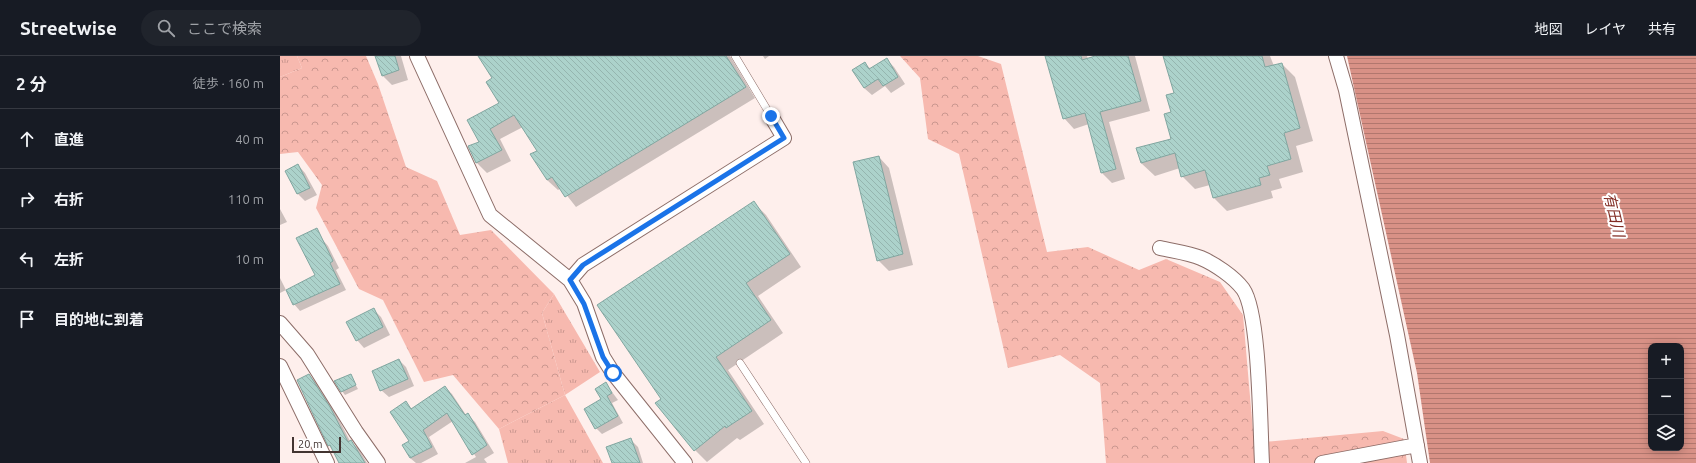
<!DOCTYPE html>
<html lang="ja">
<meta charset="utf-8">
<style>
:root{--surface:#171b24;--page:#20242c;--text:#f1f3f6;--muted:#9ea1a6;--line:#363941}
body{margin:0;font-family:Ubuntu,"Noto Sans JP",sans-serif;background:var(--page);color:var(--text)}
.controls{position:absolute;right:12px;bottom:12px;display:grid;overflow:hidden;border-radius:8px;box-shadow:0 2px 10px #0003}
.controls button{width:36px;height:36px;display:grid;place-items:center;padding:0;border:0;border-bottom:1px solid var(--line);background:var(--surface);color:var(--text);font:20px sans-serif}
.scale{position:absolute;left:12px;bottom:10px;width:49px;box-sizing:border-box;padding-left:4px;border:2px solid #423431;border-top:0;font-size:11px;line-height:14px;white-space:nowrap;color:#423431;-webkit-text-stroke:3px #fff;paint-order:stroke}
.stop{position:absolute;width:12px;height:12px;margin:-9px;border:3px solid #1a73e8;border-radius:50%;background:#fff}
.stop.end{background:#1a73e8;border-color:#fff;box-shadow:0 1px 4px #0008}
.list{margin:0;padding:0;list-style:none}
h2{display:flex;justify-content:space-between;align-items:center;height:52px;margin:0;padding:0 16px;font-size:17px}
h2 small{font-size:13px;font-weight:400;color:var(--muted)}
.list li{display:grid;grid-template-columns:26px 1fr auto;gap:12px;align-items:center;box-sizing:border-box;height:60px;padding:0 16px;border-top:1px solid var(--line)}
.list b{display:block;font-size:15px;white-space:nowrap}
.list em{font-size:13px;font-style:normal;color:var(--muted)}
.icon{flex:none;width:22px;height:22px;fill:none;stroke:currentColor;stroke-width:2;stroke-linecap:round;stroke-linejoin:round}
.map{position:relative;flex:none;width:1416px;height:407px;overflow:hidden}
header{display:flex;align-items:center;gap:24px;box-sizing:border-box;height:56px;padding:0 20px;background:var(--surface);border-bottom:1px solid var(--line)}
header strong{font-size:19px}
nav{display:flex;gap:22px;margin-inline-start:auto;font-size:14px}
.search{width:280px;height:36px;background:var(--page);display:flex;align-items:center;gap:10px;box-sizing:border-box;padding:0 14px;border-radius:22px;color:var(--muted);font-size:15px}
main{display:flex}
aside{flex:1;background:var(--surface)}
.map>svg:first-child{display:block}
.grass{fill:url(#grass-tufts)}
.forest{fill:url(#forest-crowns)}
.water{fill:url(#water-rules);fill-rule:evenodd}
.shadow{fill:#0003}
.building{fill:url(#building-back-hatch);stroke:#81a6a0}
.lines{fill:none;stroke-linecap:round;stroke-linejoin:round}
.lane-casing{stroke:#8d6d68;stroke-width:8}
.street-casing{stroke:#8d6d68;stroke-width:16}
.lane{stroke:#fff;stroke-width:7}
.street{stroke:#fff;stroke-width:14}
.route{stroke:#1a73e8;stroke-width:5}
.labels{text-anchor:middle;stroke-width:4;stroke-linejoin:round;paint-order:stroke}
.water-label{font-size:15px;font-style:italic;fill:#822d24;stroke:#fff}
</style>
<header>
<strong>Streetwise</strong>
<div class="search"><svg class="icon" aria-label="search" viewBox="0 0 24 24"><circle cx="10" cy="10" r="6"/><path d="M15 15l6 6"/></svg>ここで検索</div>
<nav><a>地図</a><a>レイヤ</a><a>共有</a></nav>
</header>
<main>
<aside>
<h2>2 分<small>徒歩 · 160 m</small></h2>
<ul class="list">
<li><svg class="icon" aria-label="ahead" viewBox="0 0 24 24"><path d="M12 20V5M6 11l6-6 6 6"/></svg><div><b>直進</b></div><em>40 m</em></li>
<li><svg class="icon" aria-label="right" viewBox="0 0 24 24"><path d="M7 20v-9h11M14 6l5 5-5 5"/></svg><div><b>右折</b></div><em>110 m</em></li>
<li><svg class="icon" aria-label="left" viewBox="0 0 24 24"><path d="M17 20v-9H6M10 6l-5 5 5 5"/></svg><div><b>左折</b></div><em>10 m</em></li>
<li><svg class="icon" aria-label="arrive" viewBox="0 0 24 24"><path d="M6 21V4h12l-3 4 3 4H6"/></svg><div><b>目的地に到着</b></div></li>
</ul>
</aside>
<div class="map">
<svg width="1416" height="407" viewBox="0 0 1416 407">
<defs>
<pattern id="grass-tufts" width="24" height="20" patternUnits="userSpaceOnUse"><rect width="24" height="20" fill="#f7b9af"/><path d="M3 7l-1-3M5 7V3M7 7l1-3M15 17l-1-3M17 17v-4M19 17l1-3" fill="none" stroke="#ca978f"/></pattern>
<pattern id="forest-crowns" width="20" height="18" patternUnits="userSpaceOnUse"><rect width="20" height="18" fill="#f7b9af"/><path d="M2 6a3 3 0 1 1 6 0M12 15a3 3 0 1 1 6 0" fill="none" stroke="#ca978f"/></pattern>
<pattern id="water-rules" width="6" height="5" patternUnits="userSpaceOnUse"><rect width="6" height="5" fill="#d89186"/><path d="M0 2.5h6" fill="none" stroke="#b1776e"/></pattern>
<pattern id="building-back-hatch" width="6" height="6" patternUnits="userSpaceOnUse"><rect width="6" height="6" fill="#acd2cb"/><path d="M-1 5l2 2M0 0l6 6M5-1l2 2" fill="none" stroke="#95b5af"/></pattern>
</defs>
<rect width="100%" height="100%" fill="#feefec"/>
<!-- grass -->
<path class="grass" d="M0,0H17L22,12L0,21Z
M274,238L320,316L285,339L323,407H228L219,373L285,339L262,257Z"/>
<!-- forest -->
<path class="forest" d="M17,0H86L98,28L126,111L157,125L180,179L211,174L274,238L262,257L285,339L219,373L173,319L144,326L103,244L79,233L36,152L42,129L18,96L0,98V21L22,12Z
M620,0H698L721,8L767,196L808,191L859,214L886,203L940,226L963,259L974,387L1103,375L1124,383L1127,407H826L820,327L780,299L728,312L679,98L648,83L640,22Z"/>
<!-- water -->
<path class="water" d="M1067,0H1416V407H1150L1137,317ZM1371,290H1401V392H1371Z"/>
<!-- shadow -->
<path class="shadow" d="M96,0H121L128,24L112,29L102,19Z
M199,0H450L475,42L296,151L281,132L278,134L267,124L258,95L243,71L220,83L231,105L207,117L196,106L200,86L220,48L213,23Z
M483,0H489L485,3Z
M766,0H807L808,3L819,0H855L870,55L829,66L845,123L832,127L822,117L809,68L794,73L784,62Z
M884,0H990L994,10L1002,8L1015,21L1033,85L1016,90L1023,116L999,123L1002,132L991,135L993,142L947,155L933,141L930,129L915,133L902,120L900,112L875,120L861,107L892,83V56L895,38Z
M607,4L614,11L625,28L611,37L605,30L592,39L584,32V7L591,13Z
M599,101L609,112L633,209L609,215L598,204Z
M18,109L25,117L37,139L25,145L18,138L7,115Z
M474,147L486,159L521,211L478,240L503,277L448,314L484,368L460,384L457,382L427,406L415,394L382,343Z
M0,153L7,166L0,169Z
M42,183L48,190L59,212L56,214L66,234L20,255L14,248L36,220Z
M0,222L6,234L0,237Z
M94,254L101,261L110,279L84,292L77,284Z
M119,304L126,311L134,330L109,341L101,334Z
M29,319L36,326L57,360L70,385L78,392L87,407H60L49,389Z
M70,319L78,333L65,339L62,335Z
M326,328L338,344L332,347L343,367L322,378L316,372Z
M165,331L172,338L186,359H188L195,366L214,397L204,403L207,407H185L196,401L173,365L149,381L158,398L141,407H136L130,402L131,385L126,347L132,353Z
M351,384L358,391L363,407H333Z"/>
<!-- building -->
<path class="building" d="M95,0H115L119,14L102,20Z
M198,0H446L466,31L285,141L272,121L267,124L250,98L257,95L234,59L210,73L222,94L196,107L188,90L199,86L187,64L219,47L206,26L212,22Z
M765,0H801L802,4L815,0H848L861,45L820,56L836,113L821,117L805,57L783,63Z
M883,0H982L985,11L1002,7L1020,72L1004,77L1011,103L987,110L990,119L979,122L981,129L933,142L925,114L901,121L895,97L861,107L856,92L891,83L884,58L891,56L886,39L894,37Z
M607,2L618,21L603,30L598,23L584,32L572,14L585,6L589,13Z
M599,100L623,198L597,205L573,106Z
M18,108L30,132L17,138L5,115Z
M474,145L510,198L466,227L491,264L436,301L472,355L446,372L445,370L414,395L375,347L381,343L317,249Z
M37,172L53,205L50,207L60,228L13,249L6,234L35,219L16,182Z
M94,252L103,271L76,285L66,266Z
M119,303L128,323L100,335L92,315Z
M29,318L50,351L68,386L71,384L85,407H59L50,389L48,390L17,324Z
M71,318L76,329L61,336L54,325Z
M326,326L332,337L327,340L338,360L315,373L304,353L321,343L315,333Z
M165,330L185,359L188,357L207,389L192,399L167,357L143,374L152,391L130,402L122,389L129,385L110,356L126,345L131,353Z
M351,382L360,407H332L326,391Z"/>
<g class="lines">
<defs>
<path id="lane" d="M455,0L491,60
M460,307L526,407"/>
<path id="street" d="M137,0L210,159L290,224L304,247L323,301L333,317L405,407
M1056,0L1066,34L1117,279L1140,407
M880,192C893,195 909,197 921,202C935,208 954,221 963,233C980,257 980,372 982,407
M290,224L303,209L504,82L491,60
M0,267L27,298L76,376L98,407
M0,310L47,407
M1042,407L1137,389"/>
</defs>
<!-- lane casing -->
<use href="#lane" class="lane-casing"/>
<!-- street casing -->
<use href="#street" class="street-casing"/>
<!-- lane -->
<use href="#lane" class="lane"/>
<!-- street -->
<use href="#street" class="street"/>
</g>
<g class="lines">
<!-- route -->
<path class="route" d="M333,317L323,301L304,248L290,224L303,209L504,82L491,60"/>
</g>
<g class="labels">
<!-- water labels -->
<g class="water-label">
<text transform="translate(1334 159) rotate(77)" y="5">有田川</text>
</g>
</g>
</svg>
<div class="controls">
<button>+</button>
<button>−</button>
<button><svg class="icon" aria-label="layers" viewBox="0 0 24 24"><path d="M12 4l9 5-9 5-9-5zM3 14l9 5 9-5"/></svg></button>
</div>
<div class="scale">20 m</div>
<div class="stop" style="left:333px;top:317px"></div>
<div class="stop end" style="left:491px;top:60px"></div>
</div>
</main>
